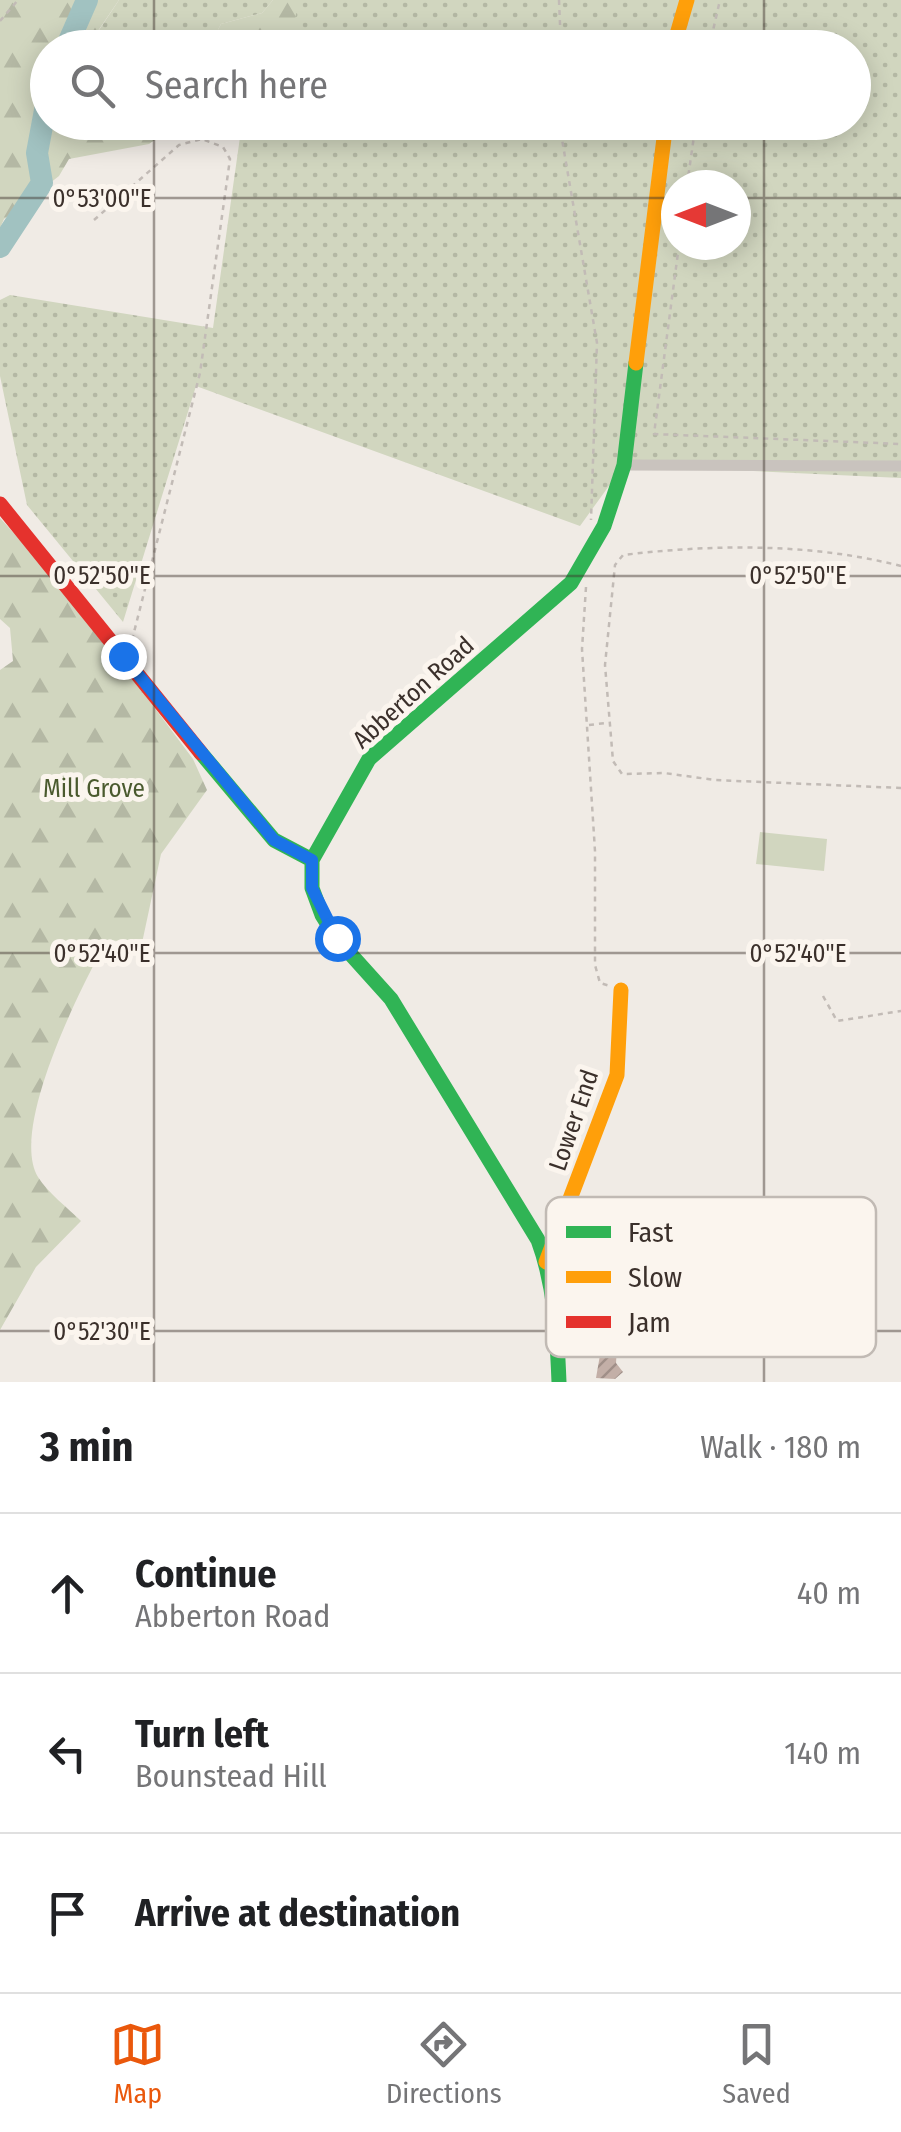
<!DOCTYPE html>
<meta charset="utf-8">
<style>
:root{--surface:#fff;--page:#f6f6f6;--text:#202124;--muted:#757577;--line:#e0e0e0;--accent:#ea580c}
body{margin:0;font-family:"Fira Sans Condensed",sans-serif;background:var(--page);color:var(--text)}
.compass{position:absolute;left:661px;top:170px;width:90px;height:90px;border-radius:50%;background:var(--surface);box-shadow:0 5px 25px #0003;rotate:270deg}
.stop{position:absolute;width:30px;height:30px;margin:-22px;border:8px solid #1a73e8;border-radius:50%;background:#fff}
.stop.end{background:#1a73e8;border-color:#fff;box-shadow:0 2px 10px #0008}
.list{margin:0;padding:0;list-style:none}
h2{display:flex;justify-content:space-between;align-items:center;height:130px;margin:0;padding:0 40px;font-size:42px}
h2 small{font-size:32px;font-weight:400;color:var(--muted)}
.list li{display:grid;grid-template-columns:65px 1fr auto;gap:30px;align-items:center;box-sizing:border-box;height:160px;padding:0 40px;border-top:2px solid var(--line)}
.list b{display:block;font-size:38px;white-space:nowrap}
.list p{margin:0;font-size:32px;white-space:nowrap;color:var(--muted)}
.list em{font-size:32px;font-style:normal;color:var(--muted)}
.icon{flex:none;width:55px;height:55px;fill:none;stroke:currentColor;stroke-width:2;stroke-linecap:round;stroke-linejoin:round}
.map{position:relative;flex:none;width:901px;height:1382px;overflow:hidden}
.search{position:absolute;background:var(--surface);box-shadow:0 5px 25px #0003;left:30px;right:30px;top:30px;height:110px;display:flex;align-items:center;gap:25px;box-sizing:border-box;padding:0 35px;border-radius:55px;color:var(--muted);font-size:38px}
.sheet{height:610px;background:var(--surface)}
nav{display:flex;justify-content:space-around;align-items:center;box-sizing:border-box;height:140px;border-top:2px solid var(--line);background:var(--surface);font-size:28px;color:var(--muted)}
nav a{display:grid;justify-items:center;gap:5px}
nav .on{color:var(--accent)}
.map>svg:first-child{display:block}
.grass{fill:url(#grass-dots);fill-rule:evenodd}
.forest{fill:url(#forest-firs)}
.pitch{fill:#d1d6bf}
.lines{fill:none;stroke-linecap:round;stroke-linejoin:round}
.river{stroke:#a1c2c1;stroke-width:22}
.building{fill:url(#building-hatch)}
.path{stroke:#c2bbb6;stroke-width:2.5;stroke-dasharray:5 5;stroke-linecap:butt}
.street{stroke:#c9c3be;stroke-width:11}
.fast{stroke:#30b455;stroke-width:15}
.slow{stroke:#ff9f0a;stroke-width:15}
.jam{stroke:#e5322d;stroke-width:15}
.route{stroke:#1a73e8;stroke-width:12}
.ticks{fill:none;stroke:#3b302b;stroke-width:2.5;stroke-opacity:0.45}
.labels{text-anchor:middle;stroke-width:10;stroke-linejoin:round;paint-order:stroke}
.street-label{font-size:25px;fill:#3b302b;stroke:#fbf5ee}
.park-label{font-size:25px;fill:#4a5a2e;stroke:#fbf5ee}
.key{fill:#fbf5ee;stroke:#c1bab4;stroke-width:2.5}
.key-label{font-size:28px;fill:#3b302b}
.ticks-label{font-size:25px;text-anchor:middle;fill:#3b302b;stroke:#fbf5ee;stroke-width:10;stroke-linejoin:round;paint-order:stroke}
</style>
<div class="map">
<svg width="901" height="1382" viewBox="0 0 901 1382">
<defs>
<pattern id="grass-dots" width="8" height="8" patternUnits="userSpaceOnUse" patternTransform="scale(2.5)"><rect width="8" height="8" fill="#d1d6bf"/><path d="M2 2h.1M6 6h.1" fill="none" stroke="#b4b8a4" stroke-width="1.8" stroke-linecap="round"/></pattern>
<pattern id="forest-firs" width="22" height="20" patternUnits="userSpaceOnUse" patternTransform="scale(2.5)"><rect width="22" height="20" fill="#d1d6bf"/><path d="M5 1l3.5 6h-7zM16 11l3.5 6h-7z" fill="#b4b8a4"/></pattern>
<pattern id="building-hatch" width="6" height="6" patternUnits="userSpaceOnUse" patternTransform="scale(2.5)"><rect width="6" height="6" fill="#c3afa7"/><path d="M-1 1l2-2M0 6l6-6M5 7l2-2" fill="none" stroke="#a08f88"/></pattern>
</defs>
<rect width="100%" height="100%" fill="#f0ebe5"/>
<!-- grass -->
<path class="grass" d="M119,0H273L262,13L221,24L209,47L87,48Z
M299,0H901V478L624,465L580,526L196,386L123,622L27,505L0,376V300L10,295L213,328L242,123L854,122V48L285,47ZM676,185H736V245H676Z"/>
<!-- forest -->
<path class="forest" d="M0,0H119L87,47L48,48V122L180,123L149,144L69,159L59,176L4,219L0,228Z
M273,0H300L287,47H209L221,24L262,13Z
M0,518L69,594L193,759L207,790L161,854L142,943L107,940C81,987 9,1129 38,1177C48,1193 68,1208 81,1221L36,1267L0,1330V670L13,661L10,628L0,619Z"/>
<!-- pitch -->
<path class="pitch" d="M760,832L827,839L824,871L756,864Z"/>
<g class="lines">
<!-- river -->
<path class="river" d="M66,48L87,0
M0,247L42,183L37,153L48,94"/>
</g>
<!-- building -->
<path class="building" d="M604,1332H618L616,1363L623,1372L615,1379L596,1378Z"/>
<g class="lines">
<!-- path -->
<path class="path" d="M559,0L561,48
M0,21L18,0
M709,48L720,0
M559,122L597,343L591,520
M687,185L696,122
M94,220L179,145L202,139L223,147L230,159L200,373L131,644
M679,245L654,434L901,444
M901,566C811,543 715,544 623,555L615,565L605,665L613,761L622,774L664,773L715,780L901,788
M586,587L582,649L595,851V965L600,983L610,986
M589,725L606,723
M823,996L837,1021L901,1011"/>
<!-- street -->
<path class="street" d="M624,465L901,466"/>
<!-- fast -->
<path class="fast" d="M201,753L274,840L312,860
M559,1382C557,1333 555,1286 538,1240L391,999L337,939L322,915L312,888V860L369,759L571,583L604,526L624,465L636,363"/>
<!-- slow -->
<path class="slow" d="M673,48L687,0
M636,363L666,122
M546,1262L617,1075L621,990"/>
<!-- jam -->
<path class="jam" d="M0,504L201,753"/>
</g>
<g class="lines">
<!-- route -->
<path class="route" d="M123,656L274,840L312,860V888L337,938"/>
</g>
<!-- ticks -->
<path class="ticks" d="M154,0V48M764,0V48M154,122V1382M764,122V1382M0,198H676M736,198H901M0,576H901M0,953H901M0,1331H901"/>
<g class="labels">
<!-- street labels -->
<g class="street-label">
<text transform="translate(413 692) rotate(-42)" y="9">Abberton Road</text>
<text transform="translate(573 1120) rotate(-71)" y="9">Lower End</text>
</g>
<!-- park labels -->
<g class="park-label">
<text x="94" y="797">Mill Grove</text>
</g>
</g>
<!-- legend -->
<rect x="546" y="1197" width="330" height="160" rx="15" class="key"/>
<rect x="566" y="1226" width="45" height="12" fill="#30b455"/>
<rect x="566" y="1271" width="45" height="12" fill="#ff9f0a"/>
<rect x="566" y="1316" width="45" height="12" fill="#e5322d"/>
<g class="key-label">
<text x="628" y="1242">Fast</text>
<text x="628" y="1287">Slow</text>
<text x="628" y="1332">Jam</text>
</g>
<g class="ticks-label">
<text x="102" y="207">0°53'00"E</text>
<text x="798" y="584">0°52'50"E</text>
<text x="102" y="584">0°52'50"E</text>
<text x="102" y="962">0°52'40"E</text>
<text x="798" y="962">0°52'40"E</text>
<text x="102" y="1340">0°52'30"E</text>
</g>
</svg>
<svg class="compass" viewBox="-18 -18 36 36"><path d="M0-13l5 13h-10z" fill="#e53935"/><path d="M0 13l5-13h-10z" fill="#757577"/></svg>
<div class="stop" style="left:337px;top:938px"></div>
<div class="stop end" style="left:123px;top:656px"></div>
<div class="search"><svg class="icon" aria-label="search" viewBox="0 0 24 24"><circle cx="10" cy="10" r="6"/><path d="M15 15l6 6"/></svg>Search here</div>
</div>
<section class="sheet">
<h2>3 min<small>Walk · 180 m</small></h2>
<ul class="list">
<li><svg class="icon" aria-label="ahead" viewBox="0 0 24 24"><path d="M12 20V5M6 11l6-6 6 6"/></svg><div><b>Continue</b><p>Abberton Road</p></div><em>40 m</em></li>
<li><svg class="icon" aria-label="left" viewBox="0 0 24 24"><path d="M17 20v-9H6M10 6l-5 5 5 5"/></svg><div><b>Turn left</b><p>Bounstead Hill</p></div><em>140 m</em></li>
<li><svg class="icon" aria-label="arrive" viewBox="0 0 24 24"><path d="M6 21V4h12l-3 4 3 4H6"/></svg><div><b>Arrive at destination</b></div></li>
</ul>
</section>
<nav>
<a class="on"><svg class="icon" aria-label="map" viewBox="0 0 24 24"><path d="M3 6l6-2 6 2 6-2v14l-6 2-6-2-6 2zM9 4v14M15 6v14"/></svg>Map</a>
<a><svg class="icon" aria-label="directions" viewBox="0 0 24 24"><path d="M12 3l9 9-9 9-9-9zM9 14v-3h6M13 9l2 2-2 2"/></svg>Directions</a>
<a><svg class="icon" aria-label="saved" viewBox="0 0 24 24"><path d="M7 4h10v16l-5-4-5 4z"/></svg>Saved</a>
</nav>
